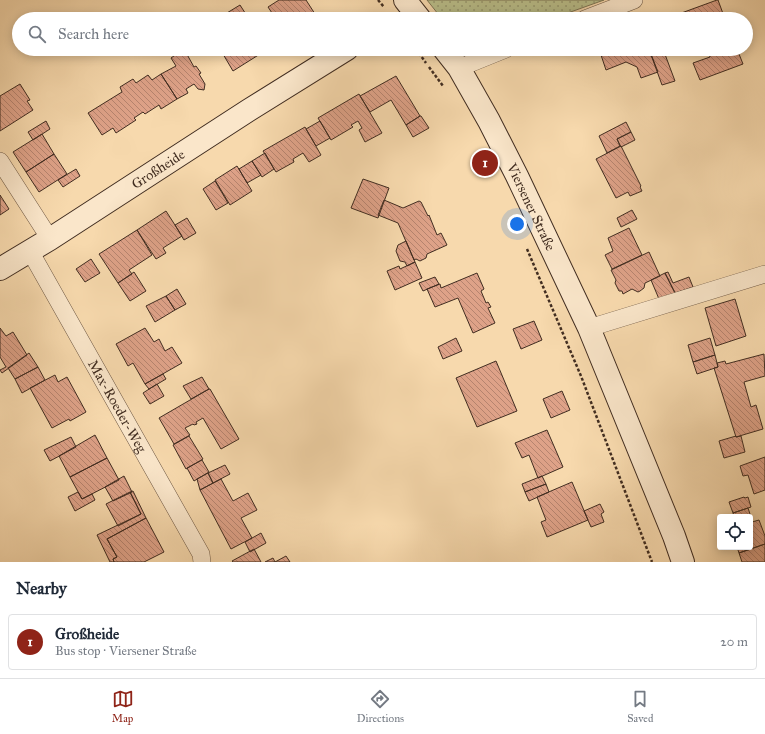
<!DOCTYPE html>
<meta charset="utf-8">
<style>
:root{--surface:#fff;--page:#f2f2f3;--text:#1f2937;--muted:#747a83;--line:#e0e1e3;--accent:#8f2418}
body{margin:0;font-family:"IM FELL Great Primer",serif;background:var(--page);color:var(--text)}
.controls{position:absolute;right:12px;bottom:12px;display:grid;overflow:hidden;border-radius:4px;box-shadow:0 2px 10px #0003}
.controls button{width:36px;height:36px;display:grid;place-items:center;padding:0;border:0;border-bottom:1px solid var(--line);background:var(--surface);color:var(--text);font:20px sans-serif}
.you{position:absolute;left:517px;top:224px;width:14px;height:14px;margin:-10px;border:3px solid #fff;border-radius:50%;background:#1a73e8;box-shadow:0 0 0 6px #1a73e833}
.badge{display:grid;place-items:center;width:26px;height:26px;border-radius:50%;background:var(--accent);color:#fff;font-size:13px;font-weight:700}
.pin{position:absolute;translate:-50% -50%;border:2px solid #fff;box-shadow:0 1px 4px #0006}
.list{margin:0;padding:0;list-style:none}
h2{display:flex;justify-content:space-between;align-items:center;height:52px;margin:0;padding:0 16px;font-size:17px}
h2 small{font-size:13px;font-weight:400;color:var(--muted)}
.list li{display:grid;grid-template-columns:26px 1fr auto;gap:12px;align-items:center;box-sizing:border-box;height:56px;margin:0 8px 8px;padding:0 8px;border:1px solid var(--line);border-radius:4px}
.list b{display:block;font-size:15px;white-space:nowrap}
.list p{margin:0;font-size:13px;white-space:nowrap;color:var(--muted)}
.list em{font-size:13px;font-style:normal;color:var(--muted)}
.icon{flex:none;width:22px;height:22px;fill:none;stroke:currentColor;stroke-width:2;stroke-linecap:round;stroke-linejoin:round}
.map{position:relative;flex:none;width:765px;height:562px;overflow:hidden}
.search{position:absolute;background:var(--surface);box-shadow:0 2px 10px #0003;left:12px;right:12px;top:12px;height:44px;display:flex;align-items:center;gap:10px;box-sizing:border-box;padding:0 14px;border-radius:22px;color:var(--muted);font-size:15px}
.sheet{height:116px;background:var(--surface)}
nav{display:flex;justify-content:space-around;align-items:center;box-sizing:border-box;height:56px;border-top:1px solid var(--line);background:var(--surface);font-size:11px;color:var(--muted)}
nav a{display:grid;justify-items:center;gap:2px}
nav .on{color:var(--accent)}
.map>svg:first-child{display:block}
.grass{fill:url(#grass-dots);stroke:#7e7656}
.building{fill:url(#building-back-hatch);stroke:#412d21}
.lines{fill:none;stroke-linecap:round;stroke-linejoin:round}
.street-casing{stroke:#6e5844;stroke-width:18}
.secondary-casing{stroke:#412d21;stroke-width:24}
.path{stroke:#412d21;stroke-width:2.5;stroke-dasharray:3 2;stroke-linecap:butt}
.street{stroke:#fae6ca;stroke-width:17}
.secondary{stroke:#fae6ca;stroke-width:22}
.labels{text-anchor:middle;stroke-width:3;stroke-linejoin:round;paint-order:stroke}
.street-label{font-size:14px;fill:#412d21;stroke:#fae6ca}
</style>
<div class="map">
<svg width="765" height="562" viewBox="0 0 765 562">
<defs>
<pattern id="grass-dots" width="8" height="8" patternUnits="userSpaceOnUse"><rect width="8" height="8" fill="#bac08c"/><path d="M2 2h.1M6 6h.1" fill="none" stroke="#999c72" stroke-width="1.8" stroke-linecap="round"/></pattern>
<pattern id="building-back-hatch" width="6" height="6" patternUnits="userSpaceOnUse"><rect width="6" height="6" fill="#dea288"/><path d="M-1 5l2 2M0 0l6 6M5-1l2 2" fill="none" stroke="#b6846f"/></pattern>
</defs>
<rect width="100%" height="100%" fill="#f7d9ad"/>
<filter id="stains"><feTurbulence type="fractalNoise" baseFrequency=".005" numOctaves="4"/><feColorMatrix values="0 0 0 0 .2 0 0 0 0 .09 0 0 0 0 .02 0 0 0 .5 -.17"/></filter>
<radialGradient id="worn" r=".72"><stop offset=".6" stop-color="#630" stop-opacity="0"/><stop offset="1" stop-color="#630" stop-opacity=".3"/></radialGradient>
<!-- grass -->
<path class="grass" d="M427,0H604L551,19H442Z"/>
<!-- building -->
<path class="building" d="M279,0H306L315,14L307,19H276L268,7Z
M717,0H718L725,19H677L676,15Z
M240,5L249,19H217Z
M184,49L194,67L196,66L201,73L199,74L205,84L204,90L198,89L194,84L186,89L188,93L177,99L161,74L176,66L171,58Z
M220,49H268L233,71Z
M599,49H649L658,72L641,78L637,67L626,62L606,70Z
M658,49H663L675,81L662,85L650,52Z
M713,49H737L743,64L700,80L693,63L710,57L708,51Z
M161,74L177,99L161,109L159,105L145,114L143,112L134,118L136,120L116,133L113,128L102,135L88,113L122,92L120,87L133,79L136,83L148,75L152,80Z
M396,76L420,116L406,125L391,100L370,112L360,96Z
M20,84L30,100L27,101L33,110L0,131V96Z
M359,94L382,133L365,142L359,130L362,128L358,121L351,125L353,127L331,140L318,118Z
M420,116H421L429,128L413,137L406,125Z
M46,121L50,129L33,140L28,132Z
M320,121L330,138L316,146L306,129Z
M626,122L631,132L617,139L620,146L607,153L599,136Z
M305,127L321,155L309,162L303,153L293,159L294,162L276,172L263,151Z
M631,132L635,140L621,147L617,139Z
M42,134L54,154L26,172L13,152Z
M621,146L641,186L640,187L642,191L630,196L628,192L616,198L596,159Z
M265,153L274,169L262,177L252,161Z
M54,154L67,174L39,192L26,172Z
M252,161L261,175L247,183L239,169Z
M237,166L252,191L230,205L215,180Z
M76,169L80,176L63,187L58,180Z
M363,179L389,188L378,218L351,208Z
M215,181L228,203L216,210L203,189Z
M0,195L9,209L0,215Z
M384,200L403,208L419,201L421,202L428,216L429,215L437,235L441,233L447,245L427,254L426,258L420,261L416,259L414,260L398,223L378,215Z
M632,210L637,219L621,227L617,218Z
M166,211L182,236L163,248L166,253L156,259L137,230Z
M187,218L196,233L184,240L175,225Z
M629,228L642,255L612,269L605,255L613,251L608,238Z
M137,230L152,255L129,270L132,274L118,283L99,254Z
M406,241L415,262L407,266L405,262L400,261L396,251L398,245Z
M649,252L660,276L645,283L644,288L640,291L638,292L632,289L623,294L622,291H619L615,283L616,280L611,270Z
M91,259L100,273L85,282L76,269Z
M415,262L422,278L395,290L387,271L399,266L400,269Z
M134,272L146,291L130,301L118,283Z
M668,272L673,283L689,277L693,287L675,293L665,273Z
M477,273L484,289L481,291L486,303L488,302L491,307L488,308L495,323L473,333L458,298L435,307L427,289L440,284L441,288Z
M665,273L675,293L659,299L651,280Z
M435,277L439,284L423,291L419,283Z
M177,289L186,304L175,310L166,296Z
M166,296L175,310L155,322L146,306Z
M735,299L746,336L716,346L705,308Z
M534,321L542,340L521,349L513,329Z
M0,328L6,336L13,332L27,355L2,373L0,370L6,367L0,357Z
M145,328L154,342L159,339L165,351L172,347L182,363L145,384L133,363L128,366L116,344Z
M456,338L462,351L443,359L438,347Z
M710,338L715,355L693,362L688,345Z
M29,353L38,367L15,379L8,368Z
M764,354L765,376L744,382L751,407L756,405L763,429L736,437L714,368L718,367L717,363L725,361L726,364Z
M715,355L718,367L697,374L693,362Z
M496,361L517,411L477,427L456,378Z
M38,367L45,380L22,393L15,379Z
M163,374L166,379L149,389L145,384Z
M55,375L58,382L67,377L86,412L70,421L69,419L52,428L30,388Z
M202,377L209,389L191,399L183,386Z
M157,384L164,396L150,404L143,393Z
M209,389H210L239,439L221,449L203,418L196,422L197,424L194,425L193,424L185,428L190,435L174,444L159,418Z
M562,391L570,410L551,418L543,399Z
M547,430L563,467L538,478L529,455L522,458L515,443Z
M95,435L107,458L70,477L59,456Z
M189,436L203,459L186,469L173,445Z
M736,436V437L741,436L745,452L724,458L719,441Z
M71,437L76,447L50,461L44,450Z
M765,457V490L754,494L748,475L743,476L740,466Z
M107,458L119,480L82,499L70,477Z
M202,460L209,472L194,481L187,468Z
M225,465L230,474L213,483L208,473Z
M208,473L213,483L200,490L197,479Z
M124,476L132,492L113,501L105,487Z
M542,476L546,484L525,492L522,484Z
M221,479L233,501L248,493L257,510L241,518L252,538L231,549L200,490Z
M572,482L588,520L547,537L541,522L546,520L537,497Z
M546,484L549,492L529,501L525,492Z
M133,491L146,518L107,539L117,557L113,559L114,562H110L97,535L141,514L130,492Z
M78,492L82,499L92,494L95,500L75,511L68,497Z
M130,492L141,514L118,526L106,504Z
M744,497L745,498L748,497L751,507L733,513L729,502Z
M600,504L604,512L601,514L604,522L591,527L584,511Z
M748,508L752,520H750V517H734L733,513Z
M146,518L164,552L144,562H114L113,559L117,557L107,539Z
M750,520H752V522L759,520L765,536V544L739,553L737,547H750Z
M261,533L266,543L250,552L245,542Z
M765,544V562H742L739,553Z
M254,549L261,562H233L232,561Z
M286,556L290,562H265L273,558L275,562Z"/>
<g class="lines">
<defs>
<g id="street">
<path d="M585,19L634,0"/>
<path d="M459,68L506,49"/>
<path d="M0,161L50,239"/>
<path id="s1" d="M30,251L201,554L202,562"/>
<path d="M589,328L765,274"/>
</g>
<g id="secondary">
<path d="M405,0L420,19"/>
<path id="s2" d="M444,49L459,68L489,121L517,176L589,328L674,536L683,562"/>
<path id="s3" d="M0,269L50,239L249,110L347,49"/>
</g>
</defs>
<!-- street casing -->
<use href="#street" class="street-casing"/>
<!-- secondary casing -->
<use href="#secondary" class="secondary-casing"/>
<!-- path -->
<path class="path" d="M378,0L384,7
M416,49L426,63
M429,67L443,86
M527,249L581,376L652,562"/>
<!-- street -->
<use href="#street" class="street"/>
<!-- secondary -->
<use href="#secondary" class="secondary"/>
</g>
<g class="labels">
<!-- street labels -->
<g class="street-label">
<text dy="5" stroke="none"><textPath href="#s3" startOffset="187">Großheide</textPath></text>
<text dy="5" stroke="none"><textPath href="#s2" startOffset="181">Viersener Straße</textPath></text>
<text dy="5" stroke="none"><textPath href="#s1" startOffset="178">Max-Roeder-Weg</textPath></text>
</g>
</g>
<rect width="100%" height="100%" filter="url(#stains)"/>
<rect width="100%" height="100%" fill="url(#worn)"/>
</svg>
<div class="controls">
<button><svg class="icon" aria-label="locate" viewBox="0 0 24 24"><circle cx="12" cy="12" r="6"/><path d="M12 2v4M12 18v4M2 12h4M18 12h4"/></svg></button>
</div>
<div class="you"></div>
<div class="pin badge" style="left:485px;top:163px">1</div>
<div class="search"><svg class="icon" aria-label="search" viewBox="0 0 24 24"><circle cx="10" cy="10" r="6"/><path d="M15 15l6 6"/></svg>Search here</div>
</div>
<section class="sheet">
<h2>Nearby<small></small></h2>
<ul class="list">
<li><span class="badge">1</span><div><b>Großheide</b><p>Bus stop · Viersener Straße</p></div><em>20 m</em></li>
</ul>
</section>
<nav>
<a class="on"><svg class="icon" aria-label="map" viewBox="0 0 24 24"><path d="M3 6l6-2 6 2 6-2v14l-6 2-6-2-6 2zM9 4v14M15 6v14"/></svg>Map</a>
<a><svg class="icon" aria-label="directions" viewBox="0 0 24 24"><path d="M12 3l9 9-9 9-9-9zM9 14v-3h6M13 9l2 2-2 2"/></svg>Directions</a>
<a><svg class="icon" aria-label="saved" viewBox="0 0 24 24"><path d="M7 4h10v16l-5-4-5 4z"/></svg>Saved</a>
</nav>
